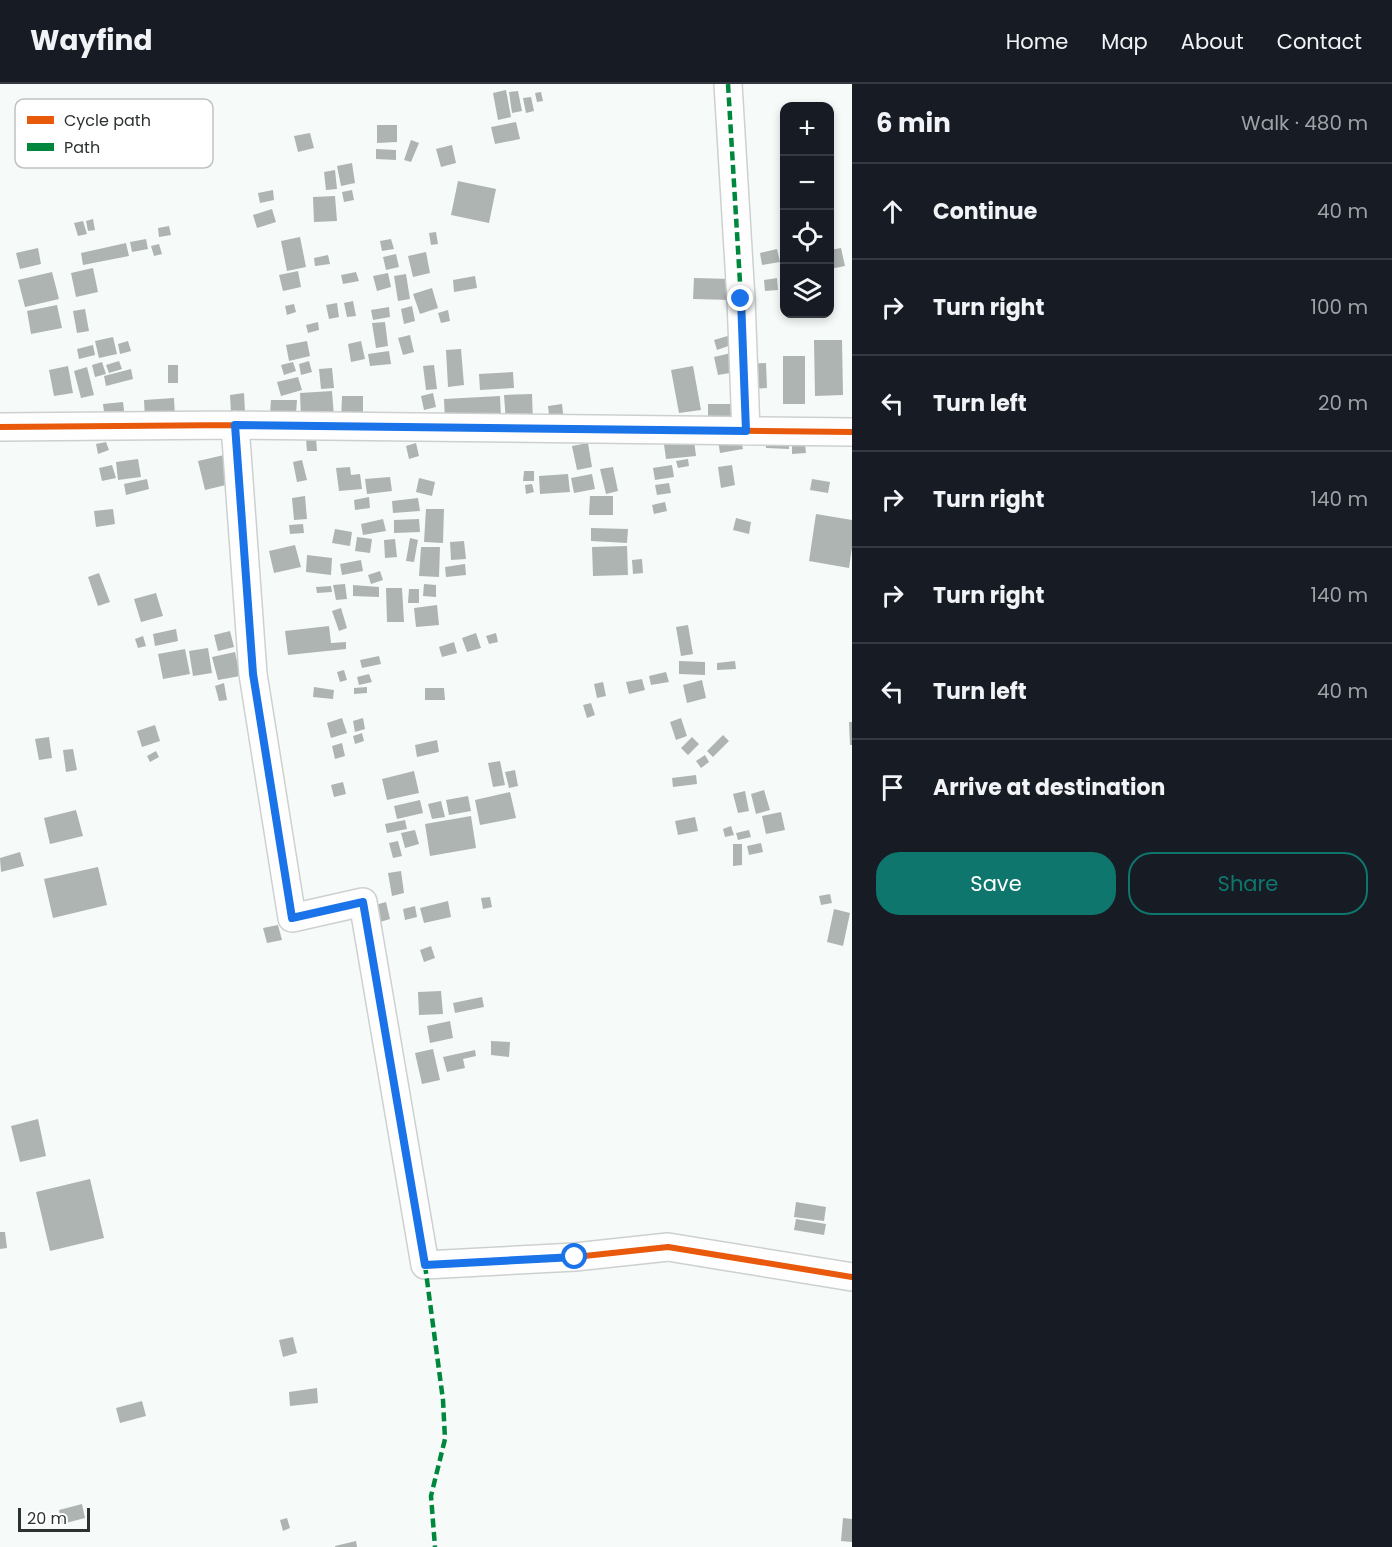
<!DOCTYPE html>
<meta charset="utf-8">
<style>
:root{--surface:#171b24;--page:#20242c;--text:#f1f3f6;--muted:#9ea1a6;--line:#363941;--accent:#0f766e}
body{margin:0;font-family:Poppins,sans-serif;background:var(--page);color:var(--text)}
.controls{position:absolute;right:18px;top:18px;display:grid;overflow:hidden;border-radius:12px;box-shadow:0 3px 9px #0003}
.controls button{width:54px;height:54px;display:grid;place-items:center;padding:0;border:0;border-bottom:2px solid var(--line);background:var(--surface);color:var(--text);font:30px sans-serif}
.scale{position:absolute;left:18px;bottom:15px;width:72px;box-sizing:border-box;padding-left:6px;border:3px solid #2d3231;border-top:0;font-size:16px;line-height:21px;white-space:nowrap;color:#2d3231;-webkit-text-stroke:4px #fff;paint-order:stroke}
.stop{position:absolute;width:18px;height:18px;margin:-14px;border:4px solid #1a73e8;border-radius:50%;background:#fff}
.stop.end{background:#1a73e8;border-color:#fff;box-shadow:0 2px 6px #0008}
.list{margin:0;padding:0;list-style:none}
h2{display:flex;justify-content:space-between;align-items:center;height:78px;margin:0;padding:0 24px;font-size:26px}
h2 small{font-size:20px;font-weight:400;color:var(--muted)}
.list li{display:grid;grid-template-columns:39px 1fr auto;gap:18px;align-items:center;box-sizing:border-box;height:96px;padding:0 24px;border-top:2px solid var(--line)}
.list b{display:block;font-size:22px;white-space:nowrap}
.list em{font-size:20px;font-style:normal;color:var(--muted)}
.actions{display:flex;gap:12px;padding:18px 24px}
.actions a{flex:1;padding:14px 0;border:2px solid var(--accent);border-radius:24px;text-align:center;font-size:21px;color:var(--accent)}
.actions .main{background:var(--accent);color:#fff}
.icon{flex:none;width:33px;height:33px;fill:none;stroke:currentColor;stroke-width:2;stroke-linecap:round;stroke-linejoin:round}
.map{position:relative;flex:none;width:852px;height:1463px;overflow:hidden}
header{display:flex;align-items:center;gap:36px;box-sizing:border-box;height:84px;padding:0 30px;background:var(--surface);border-bottom:2px solid var(--line)}
header strong{font-size:28px}
nav{display:flex;gap:33px;margin-inline-start:auto;font-size:21px}
main{display:flex}
aside{flex:1;background:var(--surface)}
.map>svg:first-child{display:block}
.building{fill:#aeb4b2}
.lines{fill:none;stroke-linecap:round;stroke-linejoin:round}
.minor-casing{stroke:#ccd1cf;stroke-width:30}
.minor{stroke:#fefefe;stroke-width:27}
.quiet{stroke:#00873e;stroke-width:4.5;stroke-dasharray:9 4.5;stroke-linecap:butt}
.cycleway-casing{stroke:#fff;stroke-width:10}
.cycleway{stroke:#e8590c;stroke-width:6}
.route{stroke:#1a73e8;stroke-width:8}
.key{fill:#fff;stroke:#c0c2c1;stroke-width:1.5}
.key-label{font-size:16px;fill:#2d3231}
</style>
<header>
<strong>Wayfind</strong>
<nav><a>Home</a><a>Map</a><a>About</a><a>Contact</a></nav>
</header>
<main>
<div class="map">
<svg width="852" height="1463" viewBox="0 0 852 1463">
<rect width="100%" height="100%" fill="#f6fbfa"/>
<!-- building -->
<path class="building" d="M506,6L511,33L498,36L493,9Z
M518,7L522,27L512,29L509,8Z
M541,8L543,17L537,18L535,9Z
M531,13L534,27L526,29L523,14Z
M516,38L520,55L495,60L491,43Z
M377,41H397V58L377,59Z
M310,49L314,64L298,68L294,52Z
M411,56L419,59L411,78L404,76Z
M452,61L456,79L441,83L436,65Z
M376,65L396,66V76L376,75Z
M352,79L355,99L341,102L337,82Z
M335,86L337,105L326,106L324,88Z
M458,97L496,105L489,139L451,131Z
M273,106L274,116L260,119L258,109Z
M352,106L354,116L344,118L342,108Z
M335,112L337,137L314,138L313,113Z
M272,125L276,138L257,144L253,131Z
M93,135L95,146L88,147L86,137Z
M83,137L87,150L78,152L74,139Z
M169,142L171,151L159,153L158,144Z
M436,148L438,160L431,161L429,149Z
M300,153L306,183L287,187L281,157Z
M146,155L148,165L132,168L130,158Z
M391,155L394,165L382,167L380,157Z
M126,159L129,172L83,181L81,169Z
M159,160L162,170L154,172L151,162Z
M38,164L41,180L20,185L16,169Z
M841,164L845,182L830,185V166Z
M777,165L780,178L762,181L760,169Z
M426,168L430,189L413,193L408,172Z
M396,170L399,183L386,186L383,173Z
M328,171L330,180L315,182L314,174Z
M93,184L98,208L76,213L71,189Z
M298,187L301,203L283,207L279,191Z
M52,188L59,215L25,223L18,196Z
M356,188L359,197L343,200L341,191Z
M388,189L391,203L377,207L373,192Z
M406,190L410,215L398,217L394,192Z
M475,192L477,204L454,208L453,196Z
M694,194L732,195V216L693,215Z
M777,194L778,206L765,207L764,196Z
M432,204L438,224L420,230L413,210Z
M353,217L356,232L347,233L344,219Z
M337,219L339,233L329,235L326,221Z
M294,220L296,228L287,231L285,222Z
M57,221L62,244L31,250L27,227Z
M412,222L415,237L404,240L401,225Z
M389,223L390,233L373,236L371,226Z
M85,225L89,247L77,249L73,227Z
M448,226L450,237L441,239L438,229Z
M318,238L319,246L308,249L306,241Z
M385,238L388,262L376,264L372,239Z
M410,251L414,268L403,271L398,254Z
M731,251L734,260L717,266L714,256Z
M113,253L117,270L99,274L95,257Z
M814,256H842L843,311L815,312Z
M128,257L131,267L120,270L118,260Z
M307,257L310,272L289,277L286,261Z
M361,257L365,275L351,278L348,260Z
M93,261L95,271L79,275L77,265Z
M461,265L464,301L448,303L446,266Z
M389,267L391,280L370,282L368,270Z
M731,269L736,288L718,291L714,273Z
M783,272H805V320H783Z
M119,277L122,285L109,289L106,281Z
M309,277L312,288L301,291L299,280Z
M102,278L106,290L95,293L92,281Z
M293,278L296,287L284,291L281,281Z
M766,279L767,304L751,305L749,280Z
M168,281H178V299H168Z
M434,281L437,305L426,306L423,282Z
M68,282L73,309L54,312L49,286Z
M693,282L701,326L679,329L671,286Z
M87,283L94,311L81,314L74,287Z
M332,284L334,304L321,305L319,285Z
M131,285L133,295L106,302L104,292Z
M513,288L514,304L480,306L479,290Z
M298,293L302,306L281,312L277,298Z
M332,307L334,333L301,335L300,309Z
M244,309L245,328L231,329L230,311Z
M433,309L436,323L424,326L421,312Z
M532,310L533,338L506,339L504,311Z
M342,312H363V336H341Z
M500,312L501,334L445,337L444,315Z
M174,314L175,332L145,334L144,316Z
M271,316H297L296,330L270,329Z
M123,318L125,334L105,336L103,320Z
M562,320L564,338L550,340L548,322Z
M708,320H739L740,339L708,340Z
M740,352L743,365L720,369L718,356Z
M766,352L789,353V365L766,364Z
M316,354L317,367H307L306,355Z
M694,356L696,372L666,375L664,360Z
M106,358L109,366L98,370L96,360Z
M416,359L419,372L409,375L406,362Z
M588,359L592,383L577,386L572,362Z
M792,360H805L806,369L792,370Z
M224,371L230,400L205,406L198,377Z
M138,375L141,393L118,396L116,378Z
M688,375L689,382L678,384L676,377Z
M302,376L307,396L297,398L293,378Z
M112,381L116,394L102,397L99,384Z
M672,381L674,393L655,396L653,384Z
M732,381L735,401L721,404L718,383Z
M350,383L351,391L360,390L362,405L339,407L336,384Z
M613,383L618,407L606,410L600,385Z
M524,387H534V397H523Z
M568,390L570,408L540,410L539,392Z
M592,390L595,405L574,409L571,394Z
M390,393L392,407L367,410L365,395Z
M419,394L435,398L432,412L416,408Z
M147,395L149,405L126,411L124,400Z
M812,395L830,398L828,409L810,406Z
M669,399L671,409L657,411L655,401Z
M532,400L534,408L526,410L525,401Z
M305,412L307,435L294,436L292,414Z
M590,412H613V431H589Z
M369,413L370,424L355,426L354,416Z
M418,414L420,427L393,429L392,417Z
M665,418L667,427L654,430L652,421Z
M113,425L115,440L96,443L94,427Z
M426,425H444L443,459L424,458Z
M816,430L852,436V464L849,484L809,477Z
M736,434L751,438L749,450L733,446Z
M383,435L386,447L363,451L361,440Z
M419,435L420,448L394,449V436Z
M303,440L304,449L290,450L289,441Z
M591,444L628,445L627,459L591,457Z
M335,445L352,448L350,462L332,459Z
M357,453L372,455L370,469L355,467Z
M410,454L418,456L414,478L406,477Z
M395,455L397,473L385,474L384,456Z
M464,457L466,475L451,476L450,458Z
M295,461L301,483L274,489L269,467Z
M627,462L628,491L593,492L592,463Z
M421,463H440L439,493L419,492Z
M307,471L332,474L331,491L306,488Z
M642,475L643,489L633,490L632,476Z
M361,476L363,487L342,491L340,480Z
M465,480L466,491L446,493L445,483Z
M380,487L383,496L371,500L368,491Z
M99,489L110,518L98,522L88,493Z
M345,500L347,515L336,516L333,501Z
M424,500L436,501V513L423,512Z
M353,501L379,503V513L353,512Z
M331,502L332,508L317,509L316,503Z
M386,504H402L404,538H387Z
M409,505H419V519H408Z
M156,509L163,532L141,538L134,515Z
M437,521L439,541L416,543L414,524Z
M341,524L347,544L339,547L332,527Z
M688,541L693,570L681,572L676,543Z
M329,542L331,559L346,558V565L288,571L285,547Z
M176,545L178,557L155,562L153,550Z
M230,547L234,563L218,567L214,551Z
M476,549L481,564L467,568L462,554Z
M496,549L498,558L489,560L486,552Z
M143,552L146,562L138,564L135,555Z
M454,558L457,569L442,573L439,563Z
M208,564L212,589L193,592L189,567Z
M185,565L190,590L163,595L158,570Z
M235,568L240,592L218,596L212,573Z
M379,572L381,580L362,584L360,576Z
M679,577L705,578V591L679,590Z
M735,577L736,585L717,586V579Z
M344,586L347,596L340,598L337,588Z
M666,588L669,598L651,601L649,592Z
M369,590L372,598L359,601L357,593Z
M642,595L645,606L629,610L626,598Z
M702,596L706,614L687,619L683,601Z
M603,598L606,612L597,614L594,600Z
M224,599L227,616L219,617L215,602Z
M314,603L334,606L333,615L313,613Z
M367,603V609L354,610V604Z
M425,604H444L445,616H425Z
M591,619L595,631L587,634L583,621Z
M342,634L347,649L331,654L327,639Z
M363,634L365,645L355,648L353,637Z
M681,634L687,652L676,656L670,638Z
M849,638H852V661H850Z
M155,641L160,657L142,663L137,647Z
M362,649L364,657L355,660L353,652Z
M723,651L729,657L713,673L707,667Z
M49,653L52,674L39,676L35,655Z
M692,653L699,660L688,671L681,664Z
M437,656L439,668L417,673L415,661Z
M342,659L345,672L335,675L332,662Z
M73,665L77,686L66,688L63,666Z
M156,667L159,673L150,678L147,672Z
M705,671L709,678L701,684L696,677Z
M500,677L505,701L493,703L488,679Z
M515,686L518,702L509,704L505,688Z
M414,687L419,709L387,716L382,695Z
M696,691L697,700L673,703L672,694Z
M343,698L346,710L334,713L331,701Z
M764,706L770,726L756,730L751,710Z
M745,707L749,727L738,729L733,710Z
M510,708L516,734L480,741L475,716Z
M468,712L471,727L449,731L446,716Z
M420,716L423,729L397,735L394,722Z
M441,717L445,733L432,735L428,720Z
M76,726L83,752L50,760L44,734Z
M781,728L785,746L766,750L762,732Z
M471,732L476,764L430,772L425,740Z
M695,733L698,747L678,751L675,737Z
M405,736L407,745L387,749L385,740Z
M731,742L734,751L725,753L723,745Z
M415,746L419,760L405,764L401,749Z
M749,746L751,753L738,756L736,749Z
M398,757L402,772L393,774L389,759Z
M761,759L763,768L749,771L747,762Z
M733,760H742V781L733,782Z
M20,768L24,782L1,788L0,774Z
M98,783L107,821L53,834L44,795Z
M401,787L404,809L392,812L388,789Z
M830,810L832,819L821,821L819,812Z
M490,813L492,823L483,825L481,814Z
M448,817L451,833L424,839L420,824Z
M386,818L390,835L380,838L375,821Z
M415,822L417,833L405,836L403,825Z
M834,825L850,829L843,862L827,858Z
M278,841L282,856L267,859L263,844Z
M431,862L435,874L424,878L420,866Z
M441,907L443,930L419,931L418,908Z
M482,913L484,923L455,929L453,919Z
M450,937L453,954L430,959L427,942Z
M491,957L510,958L509,973L491,971Z
M433,965L440,996L422,1000L415,969Z
M475,966L476,972L463,975L465,984L447,988L443,973Z
M38,1035L46,1072L20,1078L11,1042Z
M90,1095L104,1154L50,1167L36,1108Z
M796,1118L826,1123L824,1137L794,1133Z
M796,1135L826,1140L824,1151L794,1146Z
M0,1148H5L7,1164L0,1165Z
M293,1253L297,1269L283,1273L279,1256Z
M317,1304L318,1319L290,1322L289,1308Z
M142,1317L146,1332L120,1339L116,1324Z
M82,1420L85,1434L62,1440L59,1426Z
M287,1434L290,1444L283,1447L280,1436Z
M843,1434L852,1435V1458L841,1457Z
M356,1457L357,1463H335V1462Z"/>
<g class="lines">
<defs>
<path id="minor" d="M728,0L741,215L746,347
M235,341L253,590L292,834L363,818L425,1181L575,1173L668,1163L852,1193
M0,343L235,341L852,348"/>
</defs>
<!-- minor casing -->
<use href="#minor" class="minor-casing"/>
<!-- minor -->
<use href="#minor" class="minor"/>
<!-- quiet -->
<path class="quiet" d="M728,0L741,215L746,347
M425,1181L443,1316L445,1355L431,1412L435,1463"/>
<defs>
<path id="cycleway" d="M235,341L253,590L292,834L363,818L425,1181L575,1173L668,1163L852,1193
M0,343L235,341L852,348"/>
</defs>
<!-- cycleway casing -->
<use href="#cycleway" class="cycleway-casing"/>
<!-- cycleway -->
<use href="#cycleway" class="cycleway"/>
</g>
<g class="lines">
<!-- route -->
<path class="route" d="M575,1173L425,1181L363,818L292,834L253,590L235,341L746,347L741,215"/>
</g>
<!-- legend -->
<rect x="15" y="15" width="198" height="69" rx="9" class="key"/>
<rect x="27" y="32" width="27" height="8" fill="#e8590c"/>
<rect x="27" y="59" width="27" height="8" fill="#00873e"/>
<g class="key-label">
<text x="64" y="42">Cycle path</text>
<text x="64" y="69">Path</text>
</g>
</svg>
<div class="controls">
<button>+</button>
<button>−</button>
<button><svg class="icon" aria-label="locate" viewBox="0 0 24 24"><circle cx="12" cy="12" r="6"/><path d="M12 2v4M12 18v4M2 12h4M18 12h4"/></svg></button>
<button><svg class="icon" aria-label="layers" viewBox="0 0 24 24"><path d="M12 4l9 5-9 5-9-5zM3 14l9 5 9-5"/></svg></button>
</div>
<div class="scale">20 m</div>
<div class="stop" style="left:575px;top:1173px"></div>
<div class="stop end" style="left:741px;top:215px"></div>
</div>
<aside>
<h2>6 min<small>Walk · 480 m</small></h2>
<ul class="list">
<li><svg class="icon" aria-label="ahead" viewBox="0 0 24 24"><path d="M12 20V5M6 11l6-6 6 6"/></svg><div><b>Continue</b></div><em>40 m</em></li>
<li><svg class="icon" aria-label="right" viewBox="0 0 24 24"><path d="M7 20v-9h11M14 6l5 5-5 5"/></svg><div><b>Turn right</b></div><em>100 m</em></li>
<li><svg class="icon" aria-label="left" viewBox="0 0 24 24"><path d="M17 20v-9H6M10 6l-5 5 5 5"/></svg><div><b>Turn left</b></div><em>20 m</em></li>
<li><svg class="icon" aria-label="right" viewBox="0 0 24 24"><path d="M7 20v-9h11M14 6l5 5-5 5"/></svg><div><b>Turn right</b></div><em>140 m</em></li>
<li><svg class="icon" aria-label="right" viewBox="0 0 24 24"><path d="M7 20v-9h11M14 6l5 5-5 5"/></svg><div><b>Turn right</b></div><em>140 m</em></li>
<li><svg class="icon" aria-label="left" viewBox="0 0 24 24"><path d="M17 20v-9H6M10 6l-5 5 5 5"/></svg><div><b>Turn left</b></div><em>40 m</em></li>
<li><svg class="icon" aria-label="arrive" viewBox="0 0 24 24"><path d="M6 21V4h12l-3 4 3 4H6"/></svg><div><b>Arrive at destination</b></div></li>
</ul>
<div class="actions"><a class="main">Save</a><a>Share</a></div>
</aside>
</main>
